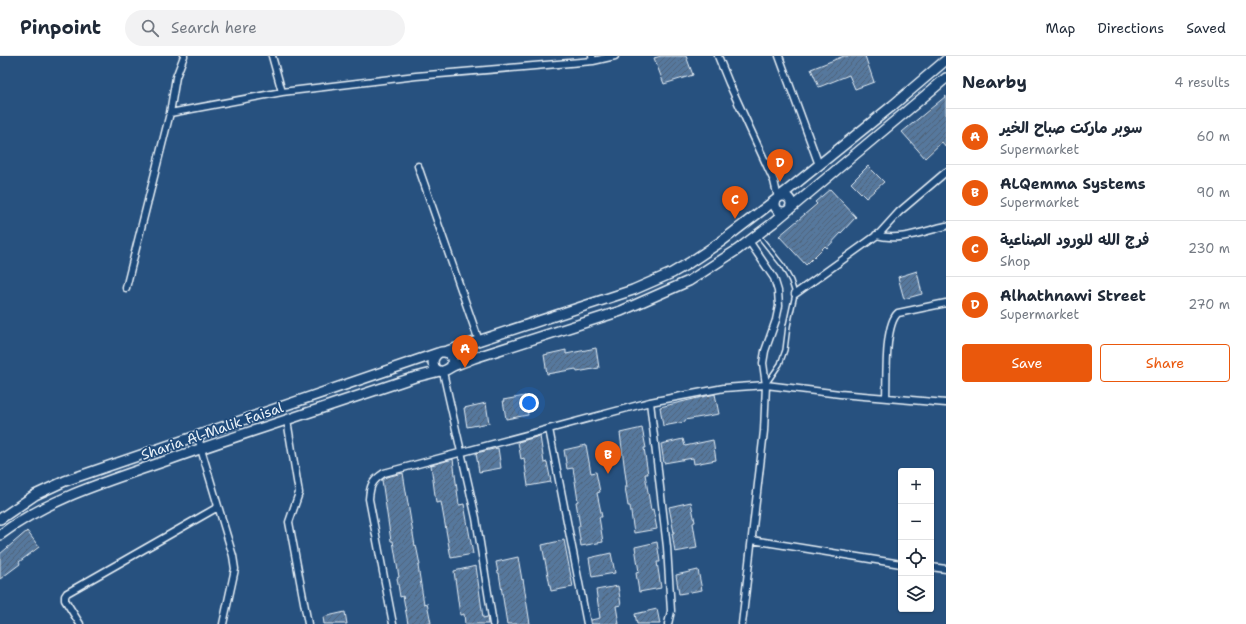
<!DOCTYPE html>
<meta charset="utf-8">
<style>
:root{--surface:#fff;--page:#f2f2f3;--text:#1f2937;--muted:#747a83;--line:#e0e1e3;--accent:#ea580c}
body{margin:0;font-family:"Shantell Sans","Playpen Sans Arabic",sans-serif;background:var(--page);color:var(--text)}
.controls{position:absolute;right:12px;bottom:12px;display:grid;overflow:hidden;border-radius:4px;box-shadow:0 1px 3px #0004}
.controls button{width:36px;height:36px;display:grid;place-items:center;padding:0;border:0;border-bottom:1px solid var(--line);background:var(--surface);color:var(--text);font:20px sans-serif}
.you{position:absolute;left:529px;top:347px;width:14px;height:14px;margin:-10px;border:3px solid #fff;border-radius:50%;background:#1a73e8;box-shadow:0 0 0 6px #1a73e833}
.badge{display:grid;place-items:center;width:26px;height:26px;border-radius:50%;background:var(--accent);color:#fff;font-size:13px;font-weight:700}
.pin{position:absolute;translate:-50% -33px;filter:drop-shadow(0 1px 2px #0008)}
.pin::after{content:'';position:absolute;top:21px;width:14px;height:12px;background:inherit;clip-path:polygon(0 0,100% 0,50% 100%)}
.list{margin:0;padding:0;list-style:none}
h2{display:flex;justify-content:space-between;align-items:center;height:52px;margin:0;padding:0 16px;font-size:17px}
h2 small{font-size:13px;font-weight:400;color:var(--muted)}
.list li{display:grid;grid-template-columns:26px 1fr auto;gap:12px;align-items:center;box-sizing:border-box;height:56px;padding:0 16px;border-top:1px solid var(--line)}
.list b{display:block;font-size:15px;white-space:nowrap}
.list p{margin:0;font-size:13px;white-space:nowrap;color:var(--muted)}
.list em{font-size:13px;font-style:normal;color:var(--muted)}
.actions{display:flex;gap:8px;padding:12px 16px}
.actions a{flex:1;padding:9px 0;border:1px solid var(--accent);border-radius:4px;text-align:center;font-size:14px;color:var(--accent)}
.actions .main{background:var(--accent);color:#fff}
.icon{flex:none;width:22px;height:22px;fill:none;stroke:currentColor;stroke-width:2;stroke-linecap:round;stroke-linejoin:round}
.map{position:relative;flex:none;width:946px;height:568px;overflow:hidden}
header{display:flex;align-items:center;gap:24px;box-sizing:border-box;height:56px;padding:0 20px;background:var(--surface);border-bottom:1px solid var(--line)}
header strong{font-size:19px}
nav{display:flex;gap:22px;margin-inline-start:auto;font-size:14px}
.search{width:280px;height:36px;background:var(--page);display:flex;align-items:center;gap:10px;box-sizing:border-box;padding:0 14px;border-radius:22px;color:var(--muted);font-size:15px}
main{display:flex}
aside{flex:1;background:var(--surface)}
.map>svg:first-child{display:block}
.building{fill:url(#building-hatch);stroke:#e8f1f8}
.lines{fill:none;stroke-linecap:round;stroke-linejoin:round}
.lane-casing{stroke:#e8f1f8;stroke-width:6}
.street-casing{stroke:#e8f1f8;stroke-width:9}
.secondary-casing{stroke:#e8f1f8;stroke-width:12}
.lane{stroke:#1f4a7a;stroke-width:3}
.street{stroke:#1f4a7a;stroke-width:6}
.secondary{stroke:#1f4a7a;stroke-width:9}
.labels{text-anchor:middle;stroke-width:3.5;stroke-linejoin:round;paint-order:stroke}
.street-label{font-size:14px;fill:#e8f1f8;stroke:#1f4a7a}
</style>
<header>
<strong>Pinpoint</strong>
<div class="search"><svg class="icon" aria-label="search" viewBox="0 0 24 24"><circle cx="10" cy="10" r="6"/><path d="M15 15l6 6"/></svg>Search here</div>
<nav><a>Map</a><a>Directions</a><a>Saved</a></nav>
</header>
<main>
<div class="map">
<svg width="946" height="568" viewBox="0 0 946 568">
<defs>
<pattern id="building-hatch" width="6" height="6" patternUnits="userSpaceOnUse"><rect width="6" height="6" fill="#57789d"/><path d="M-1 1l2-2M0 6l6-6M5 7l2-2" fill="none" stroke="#4f6278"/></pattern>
</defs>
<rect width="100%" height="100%" fill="#27517f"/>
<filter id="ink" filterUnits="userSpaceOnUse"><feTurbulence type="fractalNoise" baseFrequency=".025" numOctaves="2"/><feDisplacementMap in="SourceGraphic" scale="8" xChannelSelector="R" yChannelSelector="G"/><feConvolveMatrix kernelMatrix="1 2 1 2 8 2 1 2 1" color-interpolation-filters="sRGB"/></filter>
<g filter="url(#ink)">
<!-- building -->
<path class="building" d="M661,0H686L693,19L664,28L654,2Z
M844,0H865L874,26L855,33L849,19L819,31L811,13Z
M946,40V91L942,86L925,102L902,76Z
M868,110L884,126L866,142L851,127Z
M830,133L856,161L827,192L825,190L806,209L779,180L817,148L815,146Z
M917,215L922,238L904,243L898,221Z
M596,292L599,312L577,316L576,313L547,318L544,299L566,294V298Z
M715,338L719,358L685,364V366L663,370L660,351Z
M525,340L528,359L506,363L503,344Z
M486,347L489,367L467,371L464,352Z
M642,372L646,392H644L648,418H645L651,454L653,453L657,473L634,477L630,450H628L625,431H627L620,377Z
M540,380L544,407L547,406L551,426L528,430L524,402L521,403L518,386Z
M683,383L685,390L713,384L716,404L694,408L693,402L664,407L661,388Z
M586,389L591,417L596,416L600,436L597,437L602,461H599L603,486L581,490L578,471L580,470L576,446L578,445L573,412L567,413L564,394Z
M498,392L501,412L479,416L476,397Z
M453,403L459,449L464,448L473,498L451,502L441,446L436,447L431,409Z
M403,417L415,490L416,489L420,509L418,510L424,548L427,547L431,567L423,568H408L403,540L400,541L397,522L399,521L393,485H391L382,424L386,421Z
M691,446L695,466L693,467L697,492L675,496L672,477H674L669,451Z
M27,475L39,491L19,506L20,508L0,523V498Z
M564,484L573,531L551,535L542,489Z
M657,486L660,506H657L661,532L639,536L636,517L639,516L635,491Z
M611,497L615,517L592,521L589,502Z
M518,501L522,524L523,523L530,568H507L499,517H498L496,506Z
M476,510L483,562L487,561L488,568H465L464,558L460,559L454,515Z
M698,514L702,534L679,538L676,519Z
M618,530L621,549L616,550L619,568H591V564L600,562L596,534Z
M657,553L660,568H637L635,558Z
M345,556L347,568H324L323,561Z"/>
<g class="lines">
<defs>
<path id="lane" d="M759,180L783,210L791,225L795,238L788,270L785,294L780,308L767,327"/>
<path id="street" d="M272,0L282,36
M718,0L729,27L774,125L778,142
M779,0L819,109
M593,5L615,0
M170,57L282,36L416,20L593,5L592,0
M418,110L479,285
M876,179C899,186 924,175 946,170
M126,232L170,57L176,21L184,0
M795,238L880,177L899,156L946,116
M443,316L476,462L493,568
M886,342C887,323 884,269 898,257L946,247
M650,346L724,332L766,329L840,338L946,347
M287,364L299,437L289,466L308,568
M549,373L587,568
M198,379L201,393L233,500L235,513L223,568
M752,484L901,508
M931,511L946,513
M80,568L65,544V540L67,537L218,451
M393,568L369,443C370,429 372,425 384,417L650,346L667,491L671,555L668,568
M742,568L764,375L766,329L763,307L765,295L776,264L779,250L778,235L774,222L749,185"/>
<path id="secondary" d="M775 148a8 8 0 1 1 16 0a8 8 0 1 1-16 0Z
M444,296L633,234L672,217L689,207L722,185L778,142L892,50L946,4
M451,311C457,297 440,290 434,302C433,304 433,308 434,311C440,320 447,313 453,310C460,307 467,305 474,302L621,255L689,225L737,194L773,167L946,22
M0,463L35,439L65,425L438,297
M0,479C50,441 112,424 171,403C251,375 332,349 412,322L440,315"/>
</defs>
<!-- lane casing -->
<use href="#lane" class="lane-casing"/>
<!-- street casing -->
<use href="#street" class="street-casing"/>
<!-- secondary casing -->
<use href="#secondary" class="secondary-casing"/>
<!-- lane -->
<use href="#lane" class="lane"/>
<!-- street -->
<use href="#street" class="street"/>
<!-- secondary -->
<use href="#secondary" class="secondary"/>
</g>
</g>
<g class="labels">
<!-- street labels -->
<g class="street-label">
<text transform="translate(212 375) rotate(-19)" y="5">Sharia Al-Malik Faisal</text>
</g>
</g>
</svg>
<div class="controls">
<button>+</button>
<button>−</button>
<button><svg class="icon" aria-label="locate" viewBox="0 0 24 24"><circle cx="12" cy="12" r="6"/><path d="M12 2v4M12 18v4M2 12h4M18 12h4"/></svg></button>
<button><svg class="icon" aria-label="layers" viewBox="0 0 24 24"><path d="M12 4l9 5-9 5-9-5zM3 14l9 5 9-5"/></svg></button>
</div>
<div class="you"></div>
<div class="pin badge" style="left:465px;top:312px">A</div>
<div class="pin badge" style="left:608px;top:418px">B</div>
<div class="pin badge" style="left:735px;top:163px">C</div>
<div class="pin badge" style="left:780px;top:126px">D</div>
</div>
<aside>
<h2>Nearby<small>4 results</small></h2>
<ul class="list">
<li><span class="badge">A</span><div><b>سوبر ماركت صباح الخير</b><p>Supermarket</p></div><em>60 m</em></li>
<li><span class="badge">B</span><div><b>ALQemma Systems</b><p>Supermarket</p></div><em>90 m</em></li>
<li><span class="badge">C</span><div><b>فرج الله للورود الصناعية</b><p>Shop</p></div><em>230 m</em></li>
<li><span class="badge">D</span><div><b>Alhathnawi Street</b><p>Supermarket</p></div><em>270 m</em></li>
</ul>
<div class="actions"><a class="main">Save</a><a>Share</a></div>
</aside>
</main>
